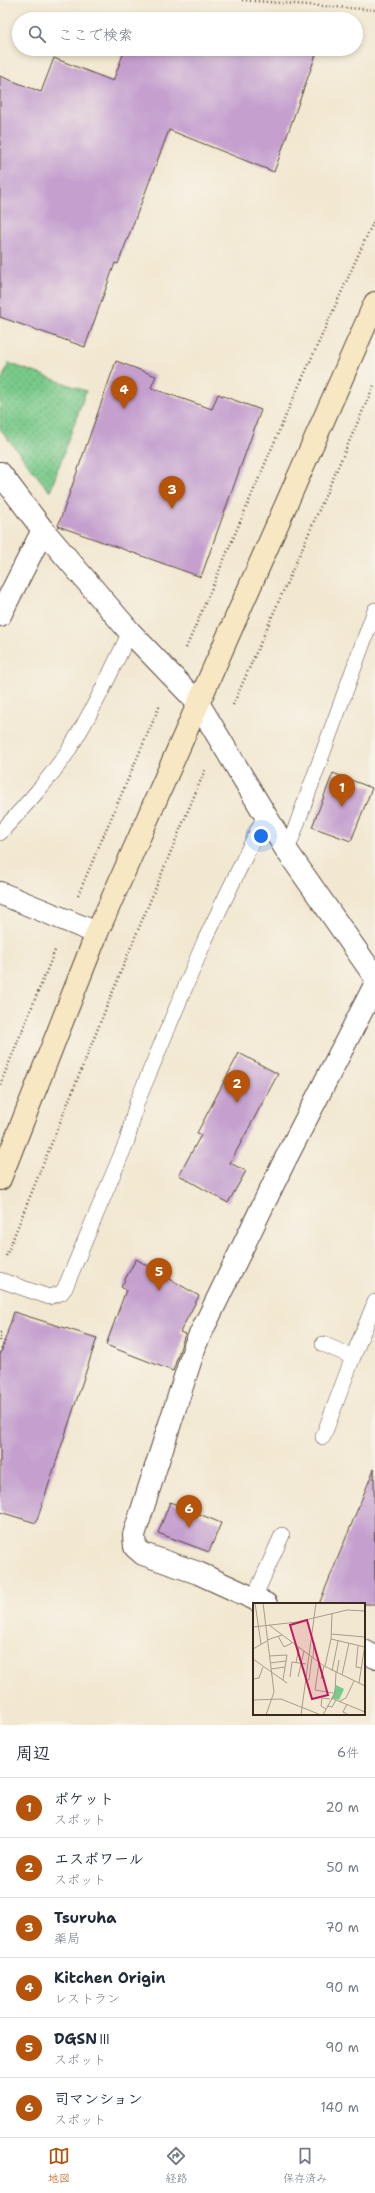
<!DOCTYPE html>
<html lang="ja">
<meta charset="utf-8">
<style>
:root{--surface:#fff;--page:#f6f6f7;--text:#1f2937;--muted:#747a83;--line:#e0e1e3;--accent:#b45309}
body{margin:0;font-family:"Shantell Sans","Klee One",sans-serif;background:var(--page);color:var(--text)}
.you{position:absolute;left:261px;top:836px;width:14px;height:14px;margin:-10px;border:3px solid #fff;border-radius:50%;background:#1a73e8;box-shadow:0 0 0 6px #1a73e833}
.badge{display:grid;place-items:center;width:26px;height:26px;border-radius:50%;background:var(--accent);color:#fff;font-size:13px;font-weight:700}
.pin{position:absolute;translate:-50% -33px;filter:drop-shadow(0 1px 2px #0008)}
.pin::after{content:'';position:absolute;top:21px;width:14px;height:12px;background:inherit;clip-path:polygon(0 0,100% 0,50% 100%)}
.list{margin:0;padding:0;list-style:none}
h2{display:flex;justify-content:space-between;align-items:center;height:52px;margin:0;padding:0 16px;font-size:17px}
h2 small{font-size:13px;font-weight:400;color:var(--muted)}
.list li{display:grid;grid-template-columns:26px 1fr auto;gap:12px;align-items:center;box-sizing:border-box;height:60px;padding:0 16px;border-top:1px solid var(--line)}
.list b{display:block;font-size:15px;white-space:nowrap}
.list p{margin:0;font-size:13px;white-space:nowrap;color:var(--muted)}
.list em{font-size:13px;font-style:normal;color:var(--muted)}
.icon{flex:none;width:22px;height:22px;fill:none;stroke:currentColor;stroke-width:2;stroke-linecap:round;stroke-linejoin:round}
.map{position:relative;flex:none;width:375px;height:1725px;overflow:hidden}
.search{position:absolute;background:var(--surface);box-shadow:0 2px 6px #0003;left:12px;right:12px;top:12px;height:44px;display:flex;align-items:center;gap:10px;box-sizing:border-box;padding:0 14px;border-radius:22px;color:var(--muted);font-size:15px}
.sheet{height:412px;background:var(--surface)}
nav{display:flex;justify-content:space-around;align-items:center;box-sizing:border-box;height:56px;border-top:1px solid var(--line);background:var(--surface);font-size:11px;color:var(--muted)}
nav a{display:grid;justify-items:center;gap:2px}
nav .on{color:var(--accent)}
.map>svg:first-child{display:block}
.grass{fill:url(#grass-dots);stroke:#5a7a54}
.building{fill:#c5a0cf}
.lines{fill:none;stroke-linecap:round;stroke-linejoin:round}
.lane-casing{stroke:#564639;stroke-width:16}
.street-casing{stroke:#564639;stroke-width:24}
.secondary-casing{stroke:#564639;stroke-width:24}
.path{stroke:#564639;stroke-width:2.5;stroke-dasharray:1 3;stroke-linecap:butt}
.lane{stroke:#fff;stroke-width:15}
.street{stroke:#fff;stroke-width:22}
.secondary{stroke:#f7e8c3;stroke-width:22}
.path-bridge{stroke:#564639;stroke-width:2.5;stroke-dasharray:1 3;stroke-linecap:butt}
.inset-road{fill:none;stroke:#a99c89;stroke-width:1}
.view{fill:#c2185b;fill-opacity:0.15;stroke:#c2185b;stroke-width:2}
.inset-edge{fill:none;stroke:#3b2a1e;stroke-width:2}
</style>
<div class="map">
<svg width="375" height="1725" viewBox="0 0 375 1725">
<defs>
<pattern id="grass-dots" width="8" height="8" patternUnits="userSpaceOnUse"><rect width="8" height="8" fill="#78c98a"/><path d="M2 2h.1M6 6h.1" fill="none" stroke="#64a370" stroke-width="1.8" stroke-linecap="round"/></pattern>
</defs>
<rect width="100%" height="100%" fill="#f7f3e8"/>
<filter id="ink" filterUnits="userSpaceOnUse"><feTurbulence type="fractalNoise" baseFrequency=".025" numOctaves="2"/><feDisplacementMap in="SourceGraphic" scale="8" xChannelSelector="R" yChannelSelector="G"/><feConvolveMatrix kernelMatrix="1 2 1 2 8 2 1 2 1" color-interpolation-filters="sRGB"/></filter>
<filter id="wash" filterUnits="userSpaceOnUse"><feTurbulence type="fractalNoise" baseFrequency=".012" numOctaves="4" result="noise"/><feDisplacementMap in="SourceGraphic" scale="16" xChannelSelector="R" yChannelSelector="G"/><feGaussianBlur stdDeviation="0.9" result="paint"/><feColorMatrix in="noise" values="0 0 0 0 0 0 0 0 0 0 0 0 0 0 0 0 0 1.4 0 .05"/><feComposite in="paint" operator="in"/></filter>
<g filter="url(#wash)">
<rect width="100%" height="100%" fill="#f2e8d1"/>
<!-- grass -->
<path class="grass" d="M9,363L86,391L50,492L0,429V384Z"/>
<g id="blocks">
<!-- building -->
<path class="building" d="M125,49H318L274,172L169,130L118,264L115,263L85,347L0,317V76L41,92L54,58L113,81Z
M116,361L156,376L151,388L212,409L218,394L261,410L201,577L58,526Z
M333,773L372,788L351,841L312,827Z
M239,1053L278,1074L230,1163L246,1171L228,1203L179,1175L201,1135L197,1133Z
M136,1259L199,1296L180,1332L185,1334L173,1371L106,1345L126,1290L121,1287Z
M14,1312L97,1338L36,1523L0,1512V1355Z
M374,1469L375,1604H319Z
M170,1502L221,1523L209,1552L158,1533Z"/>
</g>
</g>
<g filter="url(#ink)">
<use href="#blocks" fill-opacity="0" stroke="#564639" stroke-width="1"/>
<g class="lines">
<defs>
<path id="lane" d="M0,833C24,807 48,781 68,751C92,713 111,672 130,632
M287,851L375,610
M0,1280L49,1297L61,1293L65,1288L127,1141L137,1102L205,940L266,813
M323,1344L353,1357L375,1302
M323,1437L353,1357
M254,1598L282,1535"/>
<path id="street" d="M0,473L43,530L130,632L198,703L287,851L375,977
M0,615L43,530
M0,893L97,933
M266,1604L198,1573L143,1554L135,1547L134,1535L196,1343L284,1162L375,985
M364,1651L375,1657"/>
<path id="secondary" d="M0,1179L97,933L375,303"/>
</defs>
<!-- lane casing -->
<use href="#lane" class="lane-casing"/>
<!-- street casing -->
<use href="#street" class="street-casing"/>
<!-- secondary casing -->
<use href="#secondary" class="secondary-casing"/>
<!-- path -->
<path class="path" d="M242,0L375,10
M186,648L289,408L375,218
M233,705L375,383
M78,895L160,705
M0,1085L56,948
M6,1256L128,954L205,770
M0,1333L1,1332
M0,1337H1
M0,1353L6,1338"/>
<!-- lane -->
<use href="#lane" class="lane"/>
<!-- street -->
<use href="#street" class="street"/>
<!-- secondary -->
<use href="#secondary" class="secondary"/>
<!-- path-bridge -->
<path class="path-bridge" d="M0,1341L1,1337"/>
</g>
</g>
<!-- overview -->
<g transform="translate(253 1603)">
<rect width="112" height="112" fill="#f2e8d1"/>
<path d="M83,82L91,86L86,97L79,95Z" fill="#78c98a"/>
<path class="inset-road" d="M2,0L8,41M10,0L21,89L13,112M16,22L71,63L106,80M0,24L44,19L94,7L112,8M78,31L112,34M25,33L31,44L39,40M78,36L112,44M14,37L29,32M112,41L106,80L112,83M105,43L103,64L109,65M0,46L14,38M16,53L34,52L30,77M60,55L61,39M0,56L34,80M17,60L33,58M43,60L46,44M66,60L62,87L80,90M72,63L78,36L79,11M18,66L32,64M79,68L85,38M84,69L86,57M89,72L96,40M37,74L39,59L53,61M45,74L51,48M0,76L6,75L10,64M68,76L71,63M52,77H56L59,54M78,95L112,109M0,97L28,96L68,112M87,98L93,95L101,78M94,101L90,109L96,112M74,103L79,104L83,97M73,106L68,103L69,95L77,96M48,112L63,0M70,112L82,90L83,69"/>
<path class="view" d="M54,17L75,92L59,96L37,22Z"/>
<rect width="112" height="112" class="inset-edge"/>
</g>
</svg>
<div class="you"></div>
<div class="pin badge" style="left:342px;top:807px">1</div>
<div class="pin badge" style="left:237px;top:1103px">2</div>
<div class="pin badge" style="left:172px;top:509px">3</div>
<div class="pin badge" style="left:124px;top:409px">4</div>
<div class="pin badge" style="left:159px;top:1291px">5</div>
<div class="pin badge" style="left:189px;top:1528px">6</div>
<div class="search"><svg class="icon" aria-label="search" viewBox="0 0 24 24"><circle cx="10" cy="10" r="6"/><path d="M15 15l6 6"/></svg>ここで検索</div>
</div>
<section class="sheet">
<h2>周辺<small>6件</small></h2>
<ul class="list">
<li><span class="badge">1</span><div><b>ポケット</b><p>スポット</p></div><em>20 m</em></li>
<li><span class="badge">2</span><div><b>エスポワール</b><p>スポット</p></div><em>50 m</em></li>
<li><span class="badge">3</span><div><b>Tsuruha</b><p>薬局</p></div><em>70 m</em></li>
<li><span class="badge">4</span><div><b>Kitchen Origin</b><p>レストラン</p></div><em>90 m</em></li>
<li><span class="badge">5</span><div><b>DGSNⅢ</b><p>スポット</p></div><em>90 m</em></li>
<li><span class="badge">6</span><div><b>司マンション</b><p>スポット</p></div><em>140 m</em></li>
</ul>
</section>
<nav>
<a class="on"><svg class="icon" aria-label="map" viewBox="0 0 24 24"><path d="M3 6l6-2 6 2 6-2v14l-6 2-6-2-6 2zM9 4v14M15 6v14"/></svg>地図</a>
<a><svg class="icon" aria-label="directions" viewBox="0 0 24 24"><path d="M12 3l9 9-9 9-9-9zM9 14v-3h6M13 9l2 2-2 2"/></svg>経路</a>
<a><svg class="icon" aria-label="saved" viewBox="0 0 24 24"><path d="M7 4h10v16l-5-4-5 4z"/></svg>保存済み</a>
</nav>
